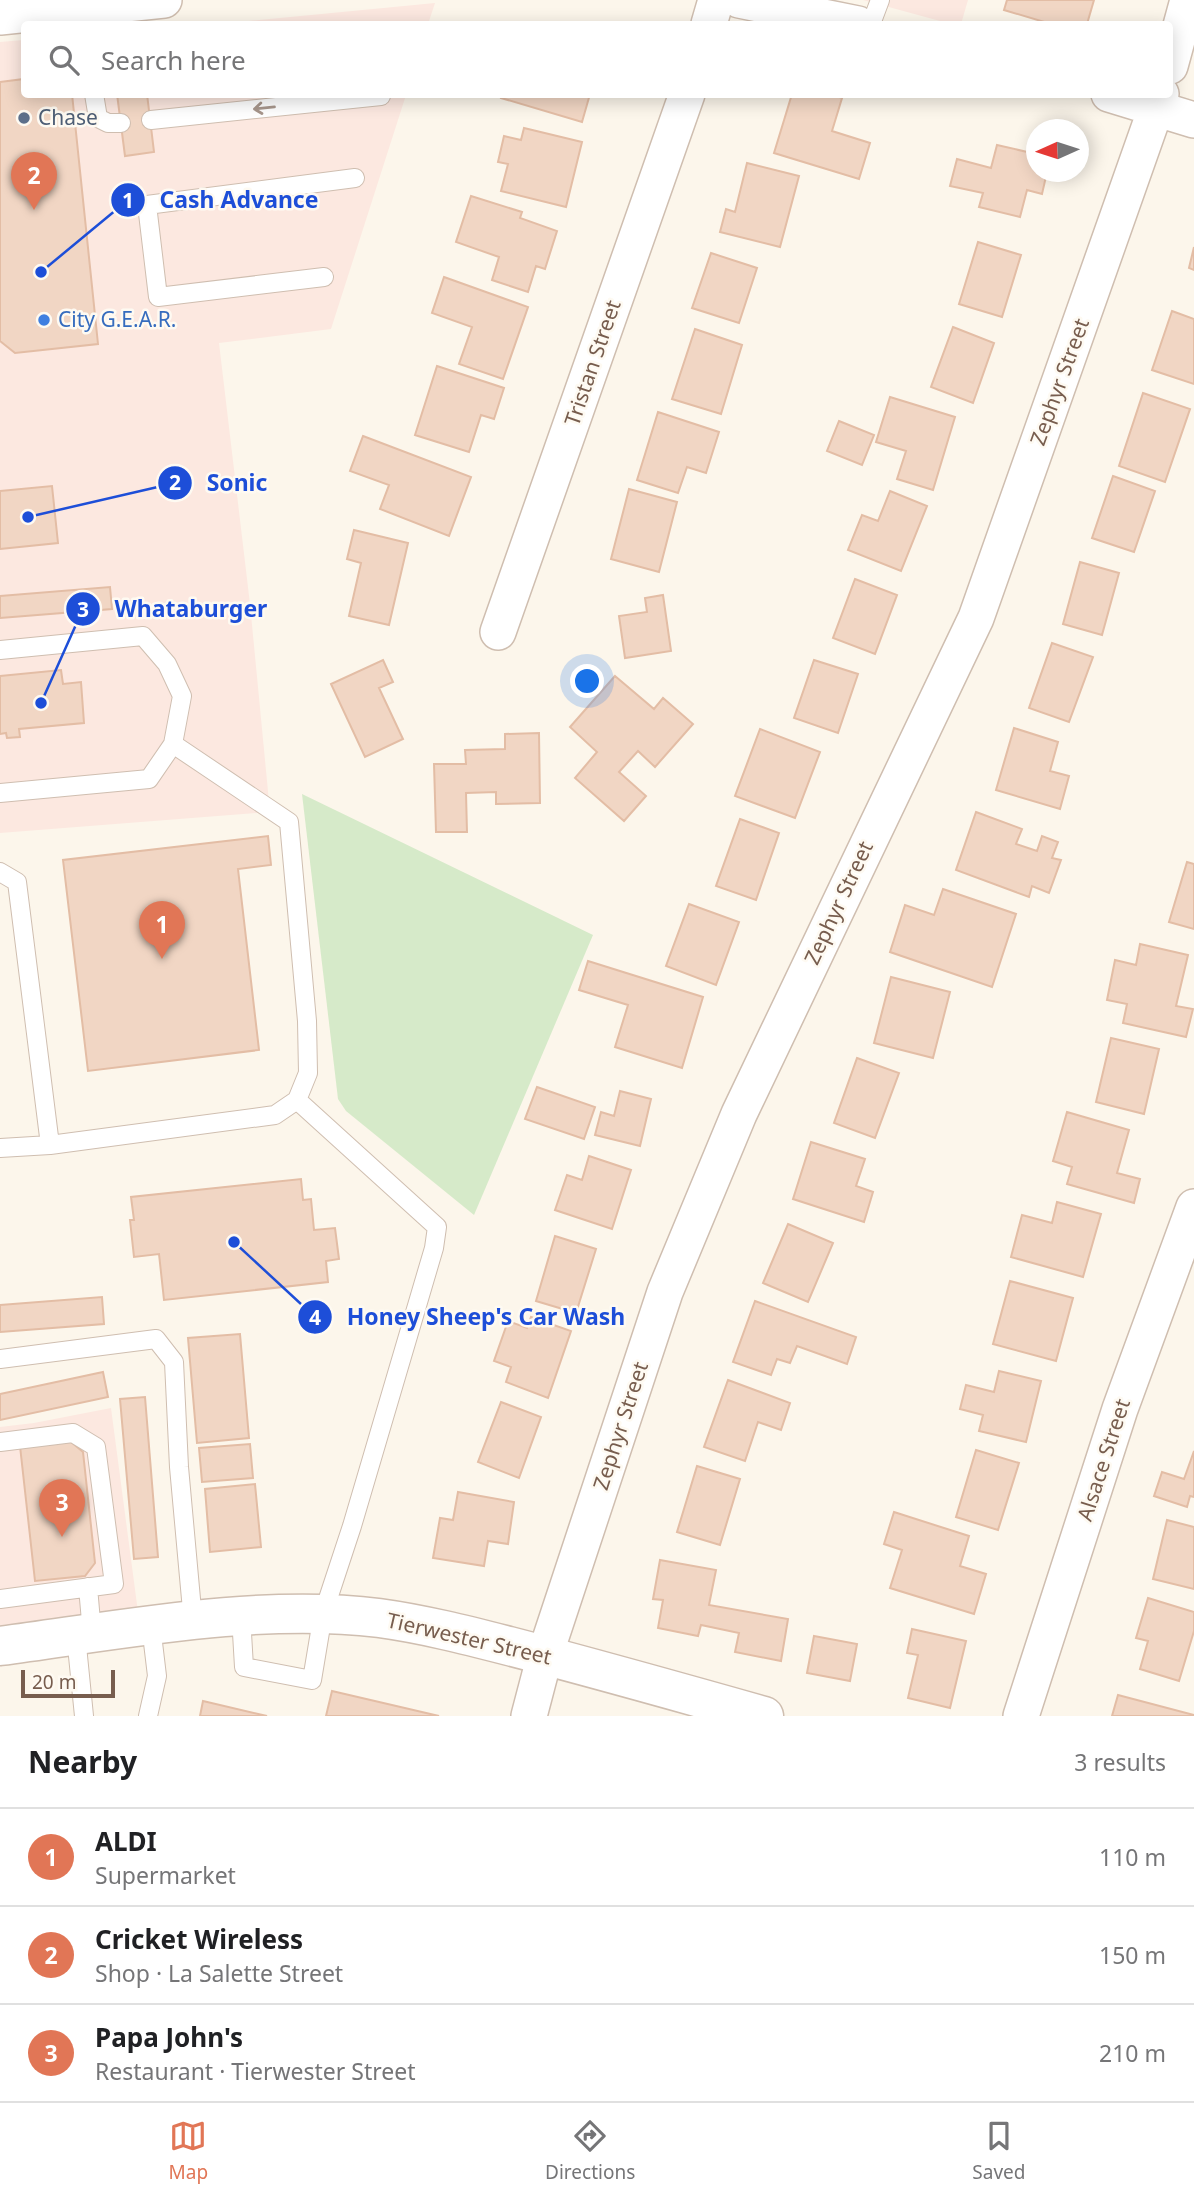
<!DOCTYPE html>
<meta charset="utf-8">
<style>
:root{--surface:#fff;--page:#f2f2f2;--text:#202124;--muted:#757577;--line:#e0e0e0;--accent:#e17656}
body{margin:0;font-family:"Noto Sans",sans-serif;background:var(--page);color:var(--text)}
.compass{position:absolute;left:1026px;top:119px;width:63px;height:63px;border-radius:50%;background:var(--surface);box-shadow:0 4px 18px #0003;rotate:267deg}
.scale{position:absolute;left:21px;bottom:18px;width:94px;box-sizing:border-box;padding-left:7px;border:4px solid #775d4e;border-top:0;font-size:19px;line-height:24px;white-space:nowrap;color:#775d4e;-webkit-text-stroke:5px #fefaf2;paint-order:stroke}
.you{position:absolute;left:588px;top:682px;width:24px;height:24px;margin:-18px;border:5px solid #fff;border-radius:50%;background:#1a73e8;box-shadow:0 0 0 10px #1a73e833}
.badge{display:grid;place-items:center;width:46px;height:46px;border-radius:50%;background:var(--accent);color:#fff;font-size:23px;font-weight:700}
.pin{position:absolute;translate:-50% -58px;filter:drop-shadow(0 2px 4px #0008)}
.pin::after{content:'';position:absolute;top:37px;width:24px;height:21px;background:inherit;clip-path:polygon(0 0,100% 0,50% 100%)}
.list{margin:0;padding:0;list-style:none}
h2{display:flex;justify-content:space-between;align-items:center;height:91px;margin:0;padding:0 28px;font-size:30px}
h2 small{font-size:23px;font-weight:400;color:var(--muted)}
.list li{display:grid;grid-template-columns:46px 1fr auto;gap:21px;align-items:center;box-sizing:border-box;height:98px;padding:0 28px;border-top:2px solid var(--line)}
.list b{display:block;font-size:26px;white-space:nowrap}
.list p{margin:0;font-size:23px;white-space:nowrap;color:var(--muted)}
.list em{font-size:23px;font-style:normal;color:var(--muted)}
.icon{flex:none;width:38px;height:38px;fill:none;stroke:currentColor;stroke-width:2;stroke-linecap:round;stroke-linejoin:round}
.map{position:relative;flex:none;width:1194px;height:1716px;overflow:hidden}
.search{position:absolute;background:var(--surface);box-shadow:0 4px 18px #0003;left:21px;right:21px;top:21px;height:77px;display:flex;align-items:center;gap:18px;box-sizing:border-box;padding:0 24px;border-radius:7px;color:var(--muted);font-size:26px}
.sheet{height:385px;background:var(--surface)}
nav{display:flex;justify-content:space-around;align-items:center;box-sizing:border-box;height:98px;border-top:2px solid var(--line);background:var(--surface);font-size:19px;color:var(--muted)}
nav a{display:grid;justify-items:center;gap:4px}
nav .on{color:var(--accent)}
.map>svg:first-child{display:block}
.commercial{fill:#fce8e0}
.green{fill:#d6eac9}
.building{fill:#f1d6c4;stroke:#e3bda5;stroke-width:2}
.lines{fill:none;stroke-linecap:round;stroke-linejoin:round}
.service-casing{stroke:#cfbeb0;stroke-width:20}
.minor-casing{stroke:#cfbeb0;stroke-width:38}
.tertiary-casing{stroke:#cfbeb0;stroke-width:41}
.service{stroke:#fff;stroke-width:18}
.minor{stroke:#fff;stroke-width:35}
.tertiary{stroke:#fff;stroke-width:38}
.oneway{stroke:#a7968c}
.service-dot{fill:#5c6f8a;stroke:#fefaf2;stroke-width:2.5}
.shop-dot{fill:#3f7fe0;stroke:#fefaf2;stroke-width:2.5}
.labels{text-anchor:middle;stroke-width:5;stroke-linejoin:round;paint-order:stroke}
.service-label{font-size:21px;fill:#4e5e75;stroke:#fefaf2;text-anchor:start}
.shop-label{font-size:21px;fill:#366cbe;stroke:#fefaf2;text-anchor:start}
.street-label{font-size:21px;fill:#775d4e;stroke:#fefaf2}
.leader{fill:none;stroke:#1d4ed8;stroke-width:2.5}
.callout-dot{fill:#1d4ed8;stroke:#fefaf2;stroke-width:2.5}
.mark-label{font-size:21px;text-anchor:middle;font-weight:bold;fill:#fff}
.callout-label{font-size:23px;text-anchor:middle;font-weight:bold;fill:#1d4ed8;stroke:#fefaf2;stroke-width:5;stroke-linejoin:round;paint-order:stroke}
</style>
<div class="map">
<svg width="1194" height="1716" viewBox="0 0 1194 1716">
<rect width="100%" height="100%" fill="#fcf6eb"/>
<!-- commercial -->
<path class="commercial" d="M863,0H968L961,24H951Z
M435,3L428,24H209L249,21Z
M24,40V94L406,95L331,329L219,343L250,604L270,812L0,833V42Z
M111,1408L138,1612L0,1634V1427L34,1423Z"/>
<!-- green -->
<path class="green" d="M302,794L593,935L474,1215L346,1111L338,1099Z"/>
<!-- building -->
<path class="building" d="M1007,0H1094L1087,24H1051L1004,10Z
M24,79V94H72L98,344L15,353L0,341V82Z
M117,94H147L154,152L125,156Z
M502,94H590L582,122L501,98Z
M792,94H831L842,98L832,131L870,143L859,179L774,153Z
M524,128L582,142L566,207L501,191L508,164L498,162L504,136L521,140Z
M997,145L1036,154V172H1047L1042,194L1027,190L1020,217L979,207L983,193L950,186L957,159L991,168Z
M747,163L799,176L780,247L720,232L726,209L735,212Z
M471,196L522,212L520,218L557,231L545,269L536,266L528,292L492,280L499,257L456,242Z
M978,242L1021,255L1002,317L959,304Z
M1194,247V270L1189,268Z
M711,253L757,268L739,323L692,308Z
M444,277L528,307L503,379L459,364L472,327L432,313Z
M1172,311L1194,319V384L1152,370Z
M953,327L994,343L973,403L931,387Z
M695,329L742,345L721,414L672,399Z
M437,366L504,388L494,419L481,415L469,452L415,435Z
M1143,393L1190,409L1165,482L1119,466Z
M890,397L955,417L933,490L897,479L906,451L876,442Z
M658,412L719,432L706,473L687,467L678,493L637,480Z
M839,421L874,435L862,465L827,451Z
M363,436L471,477L449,536L380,509L389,485L350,471Z
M1113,476L1155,491L1134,552L1092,538Z
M52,486L58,543L0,549V491Z
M629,489L677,502L659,572L611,559Z
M890,491L927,506L901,571L848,550L862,515L878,521Z
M354,530L408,543L389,625L349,616L361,563L347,559Z
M1080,562L1119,573L1102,635L1063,624Z
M855,579L897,595L875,654L833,638Z
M110,587L112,609L0,618V596Z
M663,595L671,651L625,658L619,616L647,612L645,598Z
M1052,643L1093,657L1069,722L1029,708Z
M383,660L393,682L379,688L403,739L365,757L331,684Z
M814,660L858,674L838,733L794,718Z
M61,670L63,684L81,682L84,723L19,729L20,737L7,738L6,733L0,734V676Z
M615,676L654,709L663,698L693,724L655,767L638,751L619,772L646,796L624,821L575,778L597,752L570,727Z
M1014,728L1058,742L1050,771L1069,776L1060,809L996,790Z
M760,729L820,752L795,818L735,796Z
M539,733L540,803L496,804V792L466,793L467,832H436L434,764H466L465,750L505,749V734Z
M976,812L1022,829L1016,844L1037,851L1042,836L1058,842L1052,858L1061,860L1049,893L1032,886L1029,897L956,870Z
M740,819L779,833L756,900L716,886Z
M268,836L271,865L238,869L259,1050L88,1071L63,860Z
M1187,862L1194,864V929L1169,922Z
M943,889L1016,914L992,987L890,952L905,905L934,915Z
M689,904L739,922L716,985L666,966Z
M1140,944L1188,955L1176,1006L1193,1009L1186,1037L1123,1023L1127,1004L1107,1000L1115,960L1136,965Z
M588,961L703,997L682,1068L615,1047L628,1005L579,990Z
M891,977L950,992L933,1058L874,1043Z
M1111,1038L1159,1049L1144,1114L1096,1102Z
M857,1058L899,1073L875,1138L834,1123Z
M537,1087L595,1107L584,1139L525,1119Z
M620,1091L651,1099L640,1146L595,1135L601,1112L614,1116Z
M1067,1112L1129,1130L1117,1173L1140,1179L1134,1203L1067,1184L1072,1167L1053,1161Z
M811,1142L865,1159L856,1186L873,1192L864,1222L793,1199Z
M589,1156L631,1170L612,1229L555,1210L567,1175L582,1180Z
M301,1179L303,1200L311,1199L314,1230L335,1228L339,1259L326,1261L328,1282L164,1300L159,1254L134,1257L130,1220H134L131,1197Z
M1057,1202L1101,1214L1083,1277L1011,1257L1022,1215L1052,1223Z
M788,1224L833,1243L808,1302L763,1283Z
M555,1236L596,1249L576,1313L536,1301Z
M1010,1281L1073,1298L1056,1361L993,1344Z
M102,1297L104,1324L0,1332V1305Z
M755,1301L856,1337L847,1364L797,1346L790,1363L777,1359L771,1375L733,1362Z
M531,1317L571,1331L548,1398L506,1382L511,1367L494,1361L508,1321L527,1328Z
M240,1334L249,1438L197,1443L188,1338Z
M999,1371L1041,1381L1026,1442L979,1431L983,1415L960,1409L966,1385L994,1392Z
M103,1372L108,1397L0,1420V1394Z
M728,1380L790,1403L781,1430L758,1422L745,1461L704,1447Z
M145,1397L158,1557L134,1559L120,1399Z
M501,1402L541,1417L519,1478L478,1462Z
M70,1441L83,1452L95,1563L85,1576L35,1581L20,1446Z
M250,1444L253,1478L202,1482L199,1448Z
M976,1450L1019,1463L998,1530L956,1517Z
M1194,1451V1497L1190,1496L1187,1507L1154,1496L1162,1472L1184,1479Z
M697,1466L740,1479L720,1545L677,1532Z
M255,1484L261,1547L210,1552L205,1489Z
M458,1492L514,1502L508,1544L488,1541L484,1566L433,1558L440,1518L453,1520Z
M894,1512L969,1536L960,1566L986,1574L974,1614L890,1588L902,1550L884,1544Z
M1167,1520L1194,1527V1589L1153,1579Z
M660,1560L716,1570L709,1605L788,1619L781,1661L735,1652L739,1633L701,1625L698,1636L658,1628L663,1600L653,1599Z
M1148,1598L1194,1612V1631L1179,1681L1140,1669L1148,1641L1136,1638Z
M912,1629L966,1641L950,1708L908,1698L918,1655L907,1653Z
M814,1636L857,1644L850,1681L807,1673Z
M332,1691L439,1716H326Z
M1118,1695L1194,1715V1716H1112Z
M203,1701L267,1716H200Z"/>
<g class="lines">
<defs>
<path id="service" d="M871,24L880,0
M94,94L98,118L108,123H121
M151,120L381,96
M324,277L158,297L147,205L355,178
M0,650L143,636L167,664L182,696L173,744L149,779L0,793
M0,872L17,882L50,1145
M0,1148L50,1145L275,1115L297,1100L308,1073L307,1021L289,822L173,744
M0,1359L156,1339L174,1362L179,1467L193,1621
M0,1442L73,1433L96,1447L114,1584L0,1599
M88,1587L92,1633
M241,1616L244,1667L312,1680L323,1614L352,1526L434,1248L437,1227L297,1100
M76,1636L84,1716
M148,1716L157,1676L151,1626"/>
<path id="minor" d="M739,0L858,24
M0,17L164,0
M709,24L716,0
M1170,66L1188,0
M1109,94L1194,120
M498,632L687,94
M529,1716L545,1655L665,1292L739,1114L976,618L1161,94
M1021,1716L1120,1409L1194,1207"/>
<path id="tertiary" d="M0,1646C121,1630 258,1603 379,1618C423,1624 466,1635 509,1646C594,1668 679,1692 764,1716"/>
</defs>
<!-- service casing -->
<use href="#service" class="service-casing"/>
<!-- minor casing -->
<use href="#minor" class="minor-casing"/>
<!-- tertiary casing -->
<use href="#tertiary" class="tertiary-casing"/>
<!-- service -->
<use href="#service" class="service"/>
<!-- minor -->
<use href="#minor" class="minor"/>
<!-- tertiary -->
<use href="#tertiary" class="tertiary"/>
</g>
<!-- one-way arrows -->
<defs><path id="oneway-shaft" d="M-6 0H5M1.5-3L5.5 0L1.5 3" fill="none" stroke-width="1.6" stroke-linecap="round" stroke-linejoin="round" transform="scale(1.75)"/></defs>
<use class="oneway" href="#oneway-shaft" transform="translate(264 108) rotate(174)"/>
<!-- markers -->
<circle class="service-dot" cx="24" cy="118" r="7"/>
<circle class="shop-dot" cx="44" cy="320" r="7"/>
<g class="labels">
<!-- service labels -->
<g class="service-label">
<text x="38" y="125">Chase</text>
</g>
<!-- shop labels -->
<g class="shop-label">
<text x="58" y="327">City G.E.A.R.</text>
</g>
<!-- street labels -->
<g class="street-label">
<text transform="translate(593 363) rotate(-71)" y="7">Tristan Street</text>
<text transform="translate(1060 382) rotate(-70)" y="7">Zephyr Street</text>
<text transform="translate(839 903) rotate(-65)" y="7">Zephyr Street</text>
<text transform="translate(621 1426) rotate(-72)" y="7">Zephyr Street</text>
<text transform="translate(1104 1460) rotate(-72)" y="7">Alsace Street</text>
<text transform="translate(469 1639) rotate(13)" y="7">Tierwester Street</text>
</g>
</g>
<!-- callouts -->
<path class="leader" d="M41 272L128 200M28 517L175 483M41 703L83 609M234 1242L315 1317"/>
<g class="callout-dot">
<circle cx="41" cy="272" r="7"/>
<circle cx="28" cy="517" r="7"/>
<circle cx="41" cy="703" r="7"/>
<circle cx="234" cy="1242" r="7"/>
<circle cx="128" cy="200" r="18"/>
<circle cx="175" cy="483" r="18"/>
<circle cx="83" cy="609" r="18"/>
<circle cx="315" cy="1317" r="18"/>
</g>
<g class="mark-label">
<text x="128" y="208">1</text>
<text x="175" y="490">2</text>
<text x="83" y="617">3</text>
<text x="315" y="1325">4</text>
</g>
<g class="callout-label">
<text x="239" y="208">Cash Advance</text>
<text x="237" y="491">Sonic</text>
<text x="191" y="617">Whataburger</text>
<text x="486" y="1325">Honey Sheep's Car Wash</text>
</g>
</svg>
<svg class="compass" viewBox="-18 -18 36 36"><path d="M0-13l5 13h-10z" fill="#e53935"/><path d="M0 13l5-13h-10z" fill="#757577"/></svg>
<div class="scale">20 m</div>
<div class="you"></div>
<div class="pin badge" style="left:162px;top:959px">1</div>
<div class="pin badge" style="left:34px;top:210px">2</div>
<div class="pin badge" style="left:62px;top:1537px">3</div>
<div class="search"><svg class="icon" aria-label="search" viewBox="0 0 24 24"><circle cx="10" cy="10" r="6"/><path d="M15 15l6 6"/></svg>Search here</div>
</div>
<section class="sheet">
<h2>Nearby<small>3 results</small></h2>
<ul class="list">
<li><span class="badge">1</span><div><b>ALDI</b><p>Supermarket</p></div><em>110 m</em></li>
<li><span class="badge">2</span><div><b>Cricket Wireless</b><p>Shop · La Salette Street</p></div><em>150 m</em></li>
<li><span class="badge">3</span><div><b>Papa John's</b><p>Restaurant · Tierwester Street</p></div><em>210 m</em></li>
</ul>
</section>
<nav>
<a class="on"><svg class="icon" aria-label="map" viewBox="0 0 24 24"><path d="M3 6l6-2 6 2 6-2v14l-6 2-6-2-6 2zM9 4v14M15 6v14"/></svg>Map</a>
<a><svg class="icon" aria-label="directions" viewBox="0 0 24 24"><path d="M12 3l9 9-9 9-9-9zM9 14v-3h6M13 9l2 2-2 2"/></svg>Directions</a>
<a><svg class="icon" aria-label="saved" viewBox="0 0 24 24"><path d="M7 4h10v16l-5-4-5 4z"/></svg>Saved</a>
</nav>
